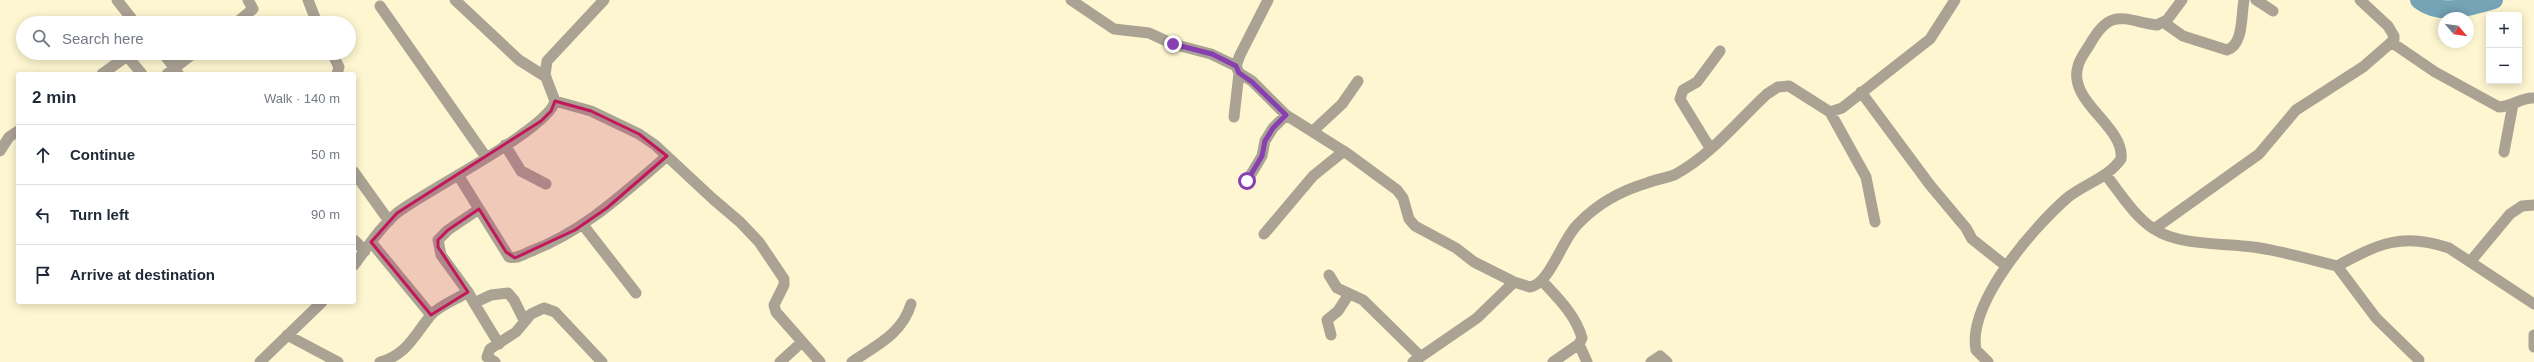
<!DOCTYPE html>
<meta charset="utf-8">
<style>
:root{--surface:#fff;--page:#f2f2f3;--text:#1f2937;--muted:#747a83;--line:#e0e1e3}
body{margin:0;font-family:Arial,sans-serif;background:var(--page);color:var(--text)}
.controls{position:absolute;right:12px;top:12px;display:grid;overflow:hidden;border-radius:4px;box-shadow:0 2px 10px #0003}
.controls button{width:36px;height:36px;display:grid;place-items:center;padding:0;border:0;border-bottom:1px solid var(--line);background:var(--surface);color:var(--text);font:20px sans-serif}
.compass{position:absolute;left:2438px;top:12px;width:36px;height:36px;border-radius:50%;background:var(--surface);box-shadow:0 2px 10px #0003;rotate:119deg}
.stop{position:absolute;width:12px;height:12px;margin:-9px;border:3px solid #873fb1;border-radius:50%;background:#fff}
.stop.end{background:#873fb1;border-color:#fff;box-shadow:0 1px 4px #0008}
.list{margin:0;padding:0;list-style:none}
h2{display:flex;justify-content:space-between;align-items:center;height:52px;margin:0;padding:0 16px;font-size:17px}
h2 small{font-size:13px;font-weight:400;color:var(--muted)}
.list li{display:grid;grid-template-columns:26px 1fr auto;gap:12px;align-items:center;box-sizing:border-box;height:60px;padding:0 16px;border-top:1px solid var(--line)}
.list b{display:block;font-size:15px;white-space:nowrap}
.list em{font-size:13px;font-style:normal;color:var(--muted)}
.icon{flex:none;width:22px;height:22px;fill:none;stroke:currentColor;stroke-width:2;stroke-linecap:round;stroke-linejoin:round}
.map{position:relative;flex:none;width:2534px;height:362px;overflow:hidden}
.search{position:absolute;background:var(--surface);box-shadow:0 2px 10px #0003;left:16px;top:16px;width:340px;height:44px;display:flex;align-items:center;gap:10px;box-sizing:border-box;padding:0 14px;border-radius:22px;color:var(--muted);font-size:15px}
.panel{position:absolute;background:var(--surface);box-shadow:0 2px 10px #0003;left:16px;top:72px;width:340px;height:232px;border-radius:4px}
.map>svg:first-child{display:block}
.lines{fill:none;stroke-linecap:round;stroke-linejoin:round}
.river{stroke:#74a4b6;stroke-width:18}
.minor{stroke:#aaa394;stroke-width:11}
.route{stroke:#873fb1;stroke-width:5}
.marked{fill:#c2185b;fill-opacity:0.2;stroke:#c2185b;stroke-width:3;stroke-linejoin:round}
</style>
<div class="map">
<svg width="2534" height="362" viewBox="0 0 2534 362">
<rect width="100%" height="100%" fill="#fdf6d0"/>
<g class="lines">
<!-- river -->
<path class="river" d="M2419,0C2440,17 2471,7 2494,0"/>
<!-- minor -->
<path class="minor" d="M117,0L135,23
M308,0L317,23
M455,0L519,60L546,77
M1071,0L1114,29L1149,33L1173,44L1211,54L1236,66
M1268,0L1240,55L1236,66L1239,73L1252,81L1286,115L1348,154L1397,190L1403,198L1409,219L1415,226L1456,248L1474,262L1514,282
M2256,0L2273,11
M380,6L486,157
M2163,22L2183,36L2227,50C2244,45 2241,14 2244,0
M236,23L253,9L248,0
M2391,42L2435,72L2499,107C2512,107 2521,97 2534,98
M163,53L178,73
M332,53L339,67L337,74
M102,74L127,56L142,74
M167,74L194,53
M1861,92L1930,185L1966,228L1972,239L2006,266
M555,101L591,111L639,134L655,145L713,199L740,222L759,242L784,279V285L774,305L776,312L820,362
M1830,112L1866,177L1875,222
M1234,117L1239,73
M1313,131L1342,104L1358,81
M505,145L521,171L546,184
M1710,148L1680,99L1683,90L1697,82L1720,51
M0,151L9,137L18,131
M2504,152L2513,104
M354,172L389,221
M458,175L509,257C516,259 523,255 529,252C583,232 624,193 667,156
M2106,175C2120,193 2135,217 2154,229C2179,246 2224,243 2253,247C2282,251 2309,259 2337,266C2378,244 2402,232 2449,248L2534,304
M1247,181L1262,156L1265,141L1273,128L1286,115
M583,225L636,293
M2154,229L2259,154L2296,110L2363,67L2394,40V36L2388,26L2360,0
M1264,234L1313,176L1344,151
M354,240L365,251
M371,242L431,315
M2470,262L2510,214L2522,206L2534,205
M354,265C368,247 379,228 397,213C425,191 549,129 555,101L545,75L547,61L604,0
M2337,266L2376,318L2419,360
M1329,275L1337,288L1363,300L1420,356
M1543,282C1559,299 1576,316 1582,338L1579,344L1553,362
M468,292L441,255L438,240L448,230L479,209
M474,303L499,344
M287,335L338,362
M1331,335L1327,320L1338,311L1349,294
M2534,335V347
M1579,344L1587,362
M260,362L322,302
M380,362C407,355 415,334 431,315C440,305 457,299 468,292L474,303L491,295L508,293L514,300L524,320
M495,362L487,357L490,349L516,332L531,314L544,308L555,312L602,362
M780,362L802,342
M852,362C877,345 902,334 911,304
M1413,362L1477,318L1514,282L1530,287C1550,284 1562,239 1578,224C1597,204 1620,191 1647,183C1656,179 1668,178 1676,174C1711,155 1738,121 1767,94L1778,87L1789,86L1830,112L1842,108L1930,39L1955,0
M1651,362L1660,356L1667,362
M1988,362L1976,350C1967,303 2034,227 2067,198C2084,184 2108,178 2121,159C2125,126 2067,102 2078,66C2080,58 2086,51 2090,44C2111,7 2123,20 2157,25L2167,20L2182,0"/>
</g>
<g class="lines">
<!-- route -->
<path class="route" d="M1173,44L1212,54L1236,66L1239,73L1252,82L1286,115L1273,128L1265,141L1262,156L1247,181"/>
</g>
<!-- marked area -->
<path class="marked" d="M555,101L591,111L639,134L667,156L607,208L575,230L515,258L506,252L479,209L448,230L438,240V247L468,292L431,315L371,242L397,213L541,121L551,111Z"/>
</svg>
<div class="controls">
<button>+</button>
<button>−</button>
</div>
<svg class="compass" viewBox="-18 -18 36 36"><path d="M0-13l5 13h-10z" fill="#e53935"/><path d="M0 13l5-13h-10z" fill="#747a83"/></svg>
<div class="stop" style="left:1247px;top:181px"></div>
<div class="stop end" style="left:1173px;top:44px"></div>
<div class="search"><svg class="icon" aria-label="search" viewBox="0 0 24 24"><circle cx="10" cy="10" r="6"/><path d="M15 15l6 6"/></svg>Search here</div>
<section class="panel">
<h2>2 min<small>Walk · 140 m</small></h2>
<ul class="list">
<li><svg class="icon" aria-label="ahead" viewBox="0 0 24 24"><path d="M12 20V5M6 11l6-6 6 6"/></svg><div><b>Continue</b></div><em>50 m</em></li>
<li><svg class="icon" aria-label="left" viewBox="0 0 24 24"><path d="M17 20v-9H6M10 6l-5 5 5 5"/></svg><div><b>Turn left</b></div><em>90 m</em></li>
<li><svg class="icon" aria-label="arrive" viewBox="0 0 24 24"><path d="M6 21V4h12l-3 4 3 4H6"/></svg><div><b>Arrive at destination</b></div></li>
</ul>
</section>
</div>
